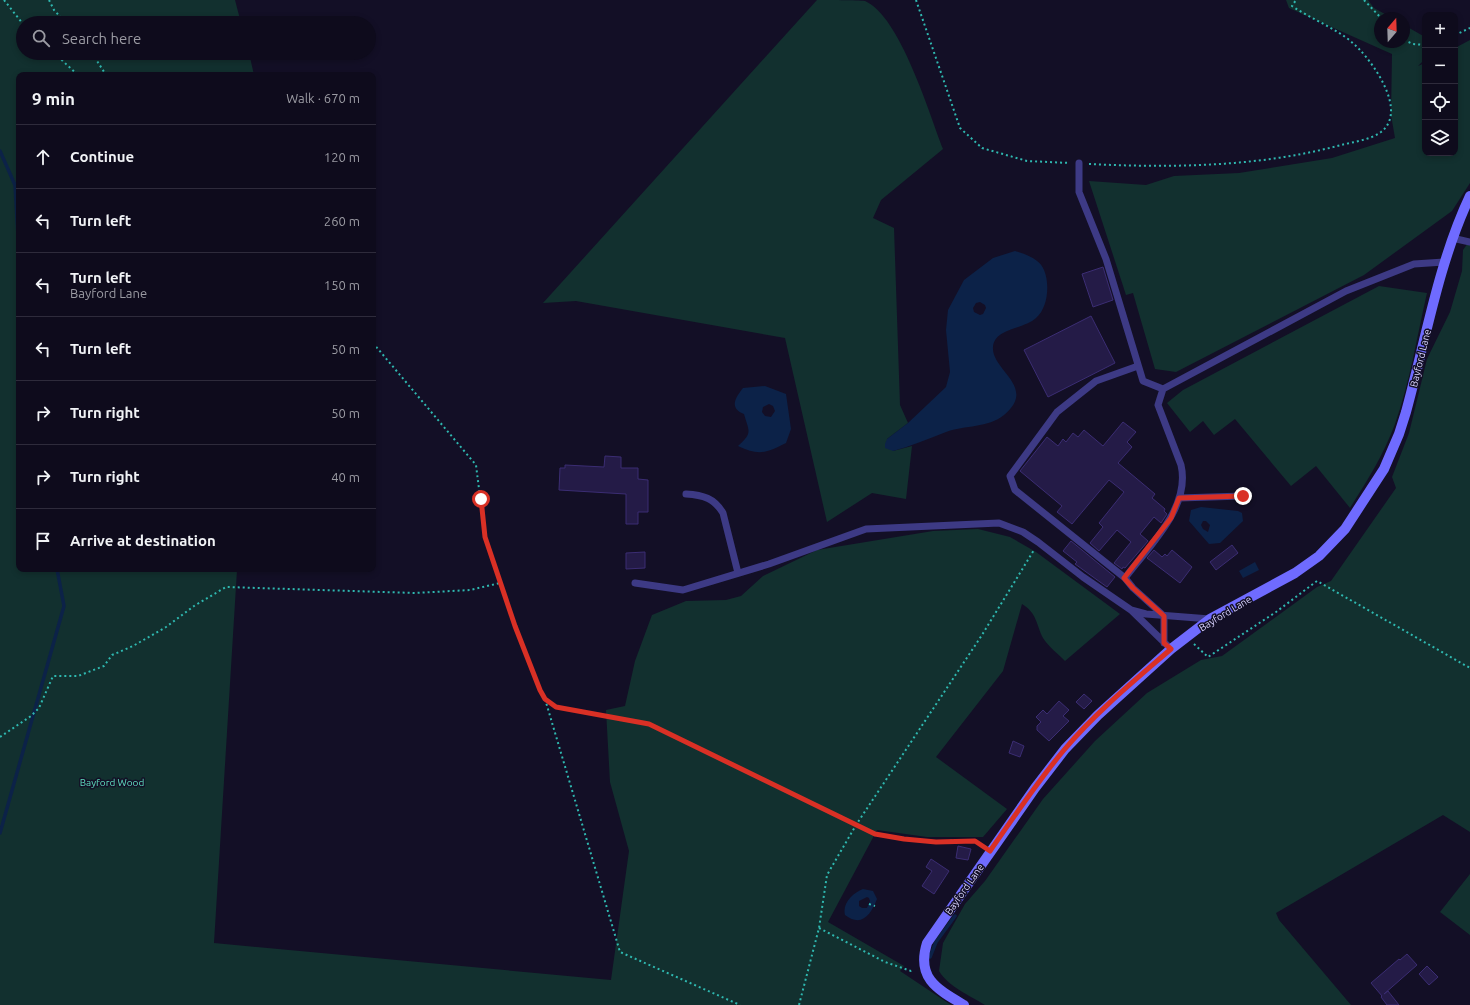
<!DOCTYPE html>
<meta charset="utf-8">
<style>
:root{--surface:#0e0b1c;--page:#1c1929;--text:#f1f3f6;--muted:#9b9ba3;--line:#2e2b3b}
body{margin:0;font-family:Ubuntu,sans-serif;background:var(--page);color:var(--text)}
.controls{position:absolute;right:12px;top:12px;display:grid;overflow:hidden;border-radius:8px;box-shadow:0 2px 6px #0003}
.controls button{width:36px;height:36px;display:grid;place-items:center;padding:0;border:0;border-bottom:1px solid var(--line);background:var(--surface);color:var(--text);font:20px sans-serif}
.compass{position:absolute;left:1374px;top:12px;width:36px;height:36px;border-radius:50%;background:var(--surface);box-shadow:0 2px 6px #0003;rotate:19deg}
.stop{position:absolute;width:12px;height:12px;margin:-9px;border:3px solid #d93025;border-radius:50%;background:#fff}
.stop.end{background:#d93025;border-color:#fff;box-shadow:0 1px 4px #0008}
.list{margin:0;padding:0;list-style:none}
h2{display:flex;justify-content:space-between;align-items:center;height:52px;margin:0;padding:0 16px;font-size:17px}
h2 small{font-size:13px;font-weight:400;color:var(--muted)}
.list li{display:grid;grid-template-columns:26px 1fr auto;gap:12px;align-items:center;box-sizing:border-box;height:64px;padding:0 16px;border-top:1px solid var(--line)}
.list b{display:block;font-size:15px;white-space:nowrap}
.list p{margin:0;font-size:13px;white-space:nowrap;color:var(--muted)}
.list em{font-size:13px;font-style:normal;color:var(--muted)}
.icon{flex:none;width:22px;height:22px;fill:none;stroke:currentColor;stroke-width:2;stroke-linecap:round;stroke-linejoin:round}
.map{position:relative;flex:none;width:1470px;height:1005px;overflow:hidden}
.search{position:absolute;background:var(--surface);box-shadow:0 2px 6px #0003;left:16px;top:16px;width:360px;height:44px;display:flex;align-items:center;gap:10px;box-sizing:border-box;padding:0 14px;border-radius:22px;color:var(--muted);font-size:15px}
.panel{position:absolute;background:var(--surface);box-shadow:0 2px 6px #0003;left:16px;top:72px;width:360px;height:500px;border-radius:8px}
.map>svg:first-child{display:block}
.green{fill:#12302f}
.water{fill:#0c2248;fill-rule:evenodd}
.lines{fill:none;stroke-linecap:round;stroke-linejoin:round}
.stream{stroke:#0c2248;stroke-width:3.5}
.building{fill:#241b47;stroke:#3b2d73}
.path{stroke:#2fb8b0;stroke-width:2;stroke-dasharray:2 3;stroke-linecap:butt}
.lane{stroke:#3d3a85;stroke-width:7}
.secondary{stroke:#6f6bff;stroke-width:10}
.route{stroke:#d93025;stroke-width:5}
.labels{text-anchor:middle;stroke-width:3;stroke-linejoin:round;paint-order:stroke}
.street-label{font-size:10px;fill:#d9d4ff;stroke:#130f26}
.park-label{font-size:10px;fill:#5fe0c0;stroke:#130f26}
</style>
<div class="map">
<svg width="1470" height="1005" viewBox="0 0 1470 1005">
<rect width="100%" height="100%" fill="#130f26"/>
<!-- green -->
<path class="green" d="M0,0H235L241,23H23V53H249L254,75H19V569L237,570L214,943L611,980L629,851L610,782L606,710L625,706L635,661L652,615L686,601L726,600L741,596L763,576L817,550L933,531L978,529L1010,537L1036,552L1120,614L1065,661C1058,654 1048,646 1043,638C1036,624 1037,613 1022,604L1003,671L936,757L1007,809L983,837H927L877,830L828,922L904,966L900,971L951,1005H0Z
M817,0C826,0 858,0 865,1C900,16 929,113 943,149L881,200L873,218L894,228L900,405L908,423L887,439L893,451L912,446L906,499L872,493L827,522L785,338L576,301L543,303Z
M1286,0H1368L1374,8L1392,18H1380V42H1404V25L1425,37V59L1418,66L1425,63V153H1455V48L1470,40V183L1452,211L1364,275L1176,372L1155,369L1133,293L1126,295L1089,181L1146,185L1174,176L1239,173L1332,158L1395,138L1391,115L1392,54L1289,8Z
M1470,240V832L1443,815L1276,913L1279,920L1351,1005H985C969,995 949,987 939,971L943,943L965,904L985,881L1043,799L1095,741L1147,693L1201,660L1222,656L1317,587L1331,581L1396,488L1392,477L1409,433L1427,359L1450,312L1462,271L1463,250Z
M1379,286L1427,293C1417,336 1410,382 1395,424C1384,454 1367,481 1350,508L1316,466L1291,486L1235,419L1214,435L1203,421L1190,432L1167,403L1183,390Z
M1470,874V935L1440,912Z"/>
<!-- water -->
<path class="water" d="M1015,251C1025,254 1040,259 1044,270C1050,284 1048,308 1036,318C1025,329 994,328 993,347C991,370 1038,387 1004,415C988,428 965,425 946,432C928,439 911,446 893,451L885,448V444L887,439L908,423L946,387L950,372L946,330L948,310L964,280L993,258ZM980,302L985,305L986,308L983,314L980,315L974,312L973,308L976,303Z
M765,386L786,394L791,429L786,443C766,453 759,456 738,446C753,432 749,432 744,414C729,408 735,398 743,388ZM769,404L773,406L775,411L771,417L765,416L762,412L763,407Z
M1201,507L1238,511L1242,513L1243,521L1220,543L1209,544L1189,521L1191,510ZM1203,521H1206L1210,525L1208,532L1203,529L1201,525Z
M1255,562L1259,570L1243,578L1239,571Z
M863,889L873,891L877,899C871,914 862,928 845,915C842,903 853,893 863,889ZM867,897L869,898L870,901L867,908H862L859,906V901Z"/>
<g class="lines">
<!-- stream -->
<path class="stream" d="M0,151L15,185L19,252
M0,833L64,606L57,569
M930,957L936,942L955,916"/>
</g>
<!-- building -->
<path class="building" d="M1103,267L1113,300L1093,307L1082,274Z
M1091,316L1115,363L1048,397L1024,350Z
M1123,422L1136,432L1127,442L1132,447L1118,463L1155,494L1152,498L1165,509L1164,511L1167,514L1161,523L1154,517L1140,534L1148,541L1125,568L1123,567L1122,569L1114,563L1131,542L1117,530L1099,551L1090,543L1103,527L1099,523L1124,492L1109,480L1072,524L1057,512L1062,506L1020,471L1047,437L1058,446L1063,439L1066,442L1073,433L1078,437L1084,430L1103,446Z
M605,456L621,457V468H638V479L648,480V512H638V524H626V494L559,490L560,468H565V465L604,467Z
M1071,541L1115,577L1107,587L1075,564L1077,562L1063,551Z
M1232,545L1238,553L1216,570L1210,562Z
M1154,550L1162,557L1165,554L1167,556L1172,550L1192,567L1180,583L1147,558Z
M645,552V568L626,569V553Z
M1084,694L1092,701L1084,709L1076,702Z
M1059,701L1069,710L1063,716L1069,721L1049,741L1037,730V726L1041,722L1036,717L1043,710L1047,714Z
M1013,741L1024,746L1020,757L1009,753Z
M958,846L971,849L968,860L956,858Z
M931,859L949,871L934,894L922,886L932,871L926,867Z
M1407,954L1417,965L1384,994L1388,991L1399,1005H1387L1381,997L1382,996L1371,983L1399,959L1400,960Z
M1427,966L1438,977L1429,985L1419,974Z"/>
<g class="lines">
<!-- path -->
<path class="path" d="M4,0L23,24
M49,0L54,10L66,23
M916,0L960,128L982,148L1027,161L1070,163
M1364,0L1381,18
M1455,35L1470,28
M1404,40L1413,44L1425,45
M54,53L78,75
M92,53L106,75
M1089,164C1173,168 1259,167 1341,145C1353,142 1370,140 1381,132C1407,112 1376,67 1360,50C1342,30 1314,21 1292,6L1296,0
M373,343L476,465L485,537L500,583L540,690L545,699L556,707L649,724L875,834C895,838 914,840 934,841C949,842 969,837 982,845
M1194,644L1208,657L1276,612L1317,581L1470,668
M545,699L620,952L740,1005
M0,737L31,716L39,708L53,676H78L104,666L112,655L133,646L166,627L194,606L226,587L415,593L470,590L500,583
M869,904L875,906
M819,928L885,962L911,971L914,970
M799,1005L819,928L827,875L856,825L982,635L1034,550"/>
<!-- lane -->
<path class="lane" d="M1079,163V192L1106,259L1143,381L1163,389L1346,291L1414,264L1444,262
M1452,238L1470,242
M1138,366L1096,381L1057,412L1010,476L1015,490L1125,578C1148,547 1191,508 1181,465L1158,405L1163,389
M686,494C703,495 714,498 723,513L738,573
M1179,498L1243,496
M1125,578L1133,588L1164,616V643
M635,583L683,590L769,564L866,529L999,523L1023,532L1038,542L1083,577L1131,610L1171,649
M1131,610L1146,614L1210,619"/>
<!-- secondary -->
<path class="secondary" d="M964,1005C937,989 916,978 927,943L1035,788L1065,749L1098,715L1171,649L1210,619L1295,573L1319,556L1345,529L1384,469L1399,434L1406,412C1426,339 1438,264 1470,196"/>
</g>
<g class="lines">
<!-- route -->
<path class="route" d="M481,499L485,537L515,626L540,690L545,699L556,707L649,724L875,834L904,839L936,842L975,841L990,851C1014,817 1037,782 1064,750C1096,712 1134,681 1171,649L1164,643V616L1133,588L1124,578L1171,518L1179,498L1243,496"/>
</g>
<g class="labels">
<!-- street labels -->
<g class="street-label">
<text transform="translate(1420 358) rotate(-76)" y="4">Bayford Lane</text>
<text transform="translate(1225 613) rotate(-31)" y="4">Bayford Lane</text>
<text transform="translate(964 889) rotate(-55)" y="4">Bayford Lane</text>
</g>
<!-- park labels -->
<g class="park-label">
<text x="112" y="786">Bayford Wood</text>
</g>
</g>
</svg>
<div class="controls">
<button>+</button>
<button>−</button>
<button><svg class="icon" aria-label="locate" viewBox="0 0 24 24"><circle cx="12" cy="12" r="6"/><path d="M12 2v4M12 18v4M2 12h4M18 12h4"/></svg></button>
<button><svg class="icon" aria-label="layers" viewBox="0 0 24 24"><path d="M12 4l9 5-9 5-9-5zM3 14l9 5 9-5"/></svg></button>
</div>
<svg class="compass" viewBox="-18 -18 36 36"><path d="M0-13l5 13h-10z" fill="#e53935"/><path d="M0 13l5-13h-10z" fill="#9b9ba3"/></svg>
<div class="stop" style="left:481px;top:499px"></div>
<div class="stop end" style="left:1243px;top:496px"></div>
<div class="search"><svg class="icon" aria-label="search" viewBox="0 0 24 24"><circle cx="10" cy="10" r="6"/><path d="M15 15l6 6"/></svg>Search here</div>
<section class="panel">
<h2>9 min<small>Walk · 670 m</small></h2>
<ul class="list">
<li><svg class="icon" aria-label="ahead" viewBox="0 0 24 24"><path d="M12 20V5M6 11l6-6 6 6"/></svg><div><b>Continue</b></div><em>120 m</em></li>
<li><svg class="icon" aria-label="left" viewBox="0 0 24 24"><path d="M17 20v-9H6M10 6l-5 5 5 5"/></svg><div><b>Turn left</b></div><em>260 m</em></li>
<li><svg class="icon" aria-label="left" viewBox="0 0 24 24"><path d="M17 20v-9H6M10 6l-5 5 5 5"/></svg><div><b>Turn left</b><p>Bayford Lane</p></div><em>150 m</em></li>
<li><svg class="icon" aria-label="left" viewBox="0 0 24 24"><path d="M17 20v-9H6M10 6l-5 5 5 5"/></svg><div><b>Turn left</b></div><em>50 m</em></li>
<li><svg class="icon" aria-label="right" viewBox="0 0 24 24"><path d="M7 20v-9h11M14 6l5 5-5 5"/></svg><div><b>Turn right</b></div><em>50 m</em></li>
<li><svg class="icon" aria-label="right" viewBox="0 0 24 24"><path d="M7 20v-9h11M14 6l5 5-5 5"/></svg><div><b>Turn right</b></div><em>40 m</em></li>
<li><svg class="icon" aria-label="arrive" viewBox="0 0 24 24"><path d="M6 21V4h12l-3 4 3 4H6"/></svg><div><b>Arrive at destination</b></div></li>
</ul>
</section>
</div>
